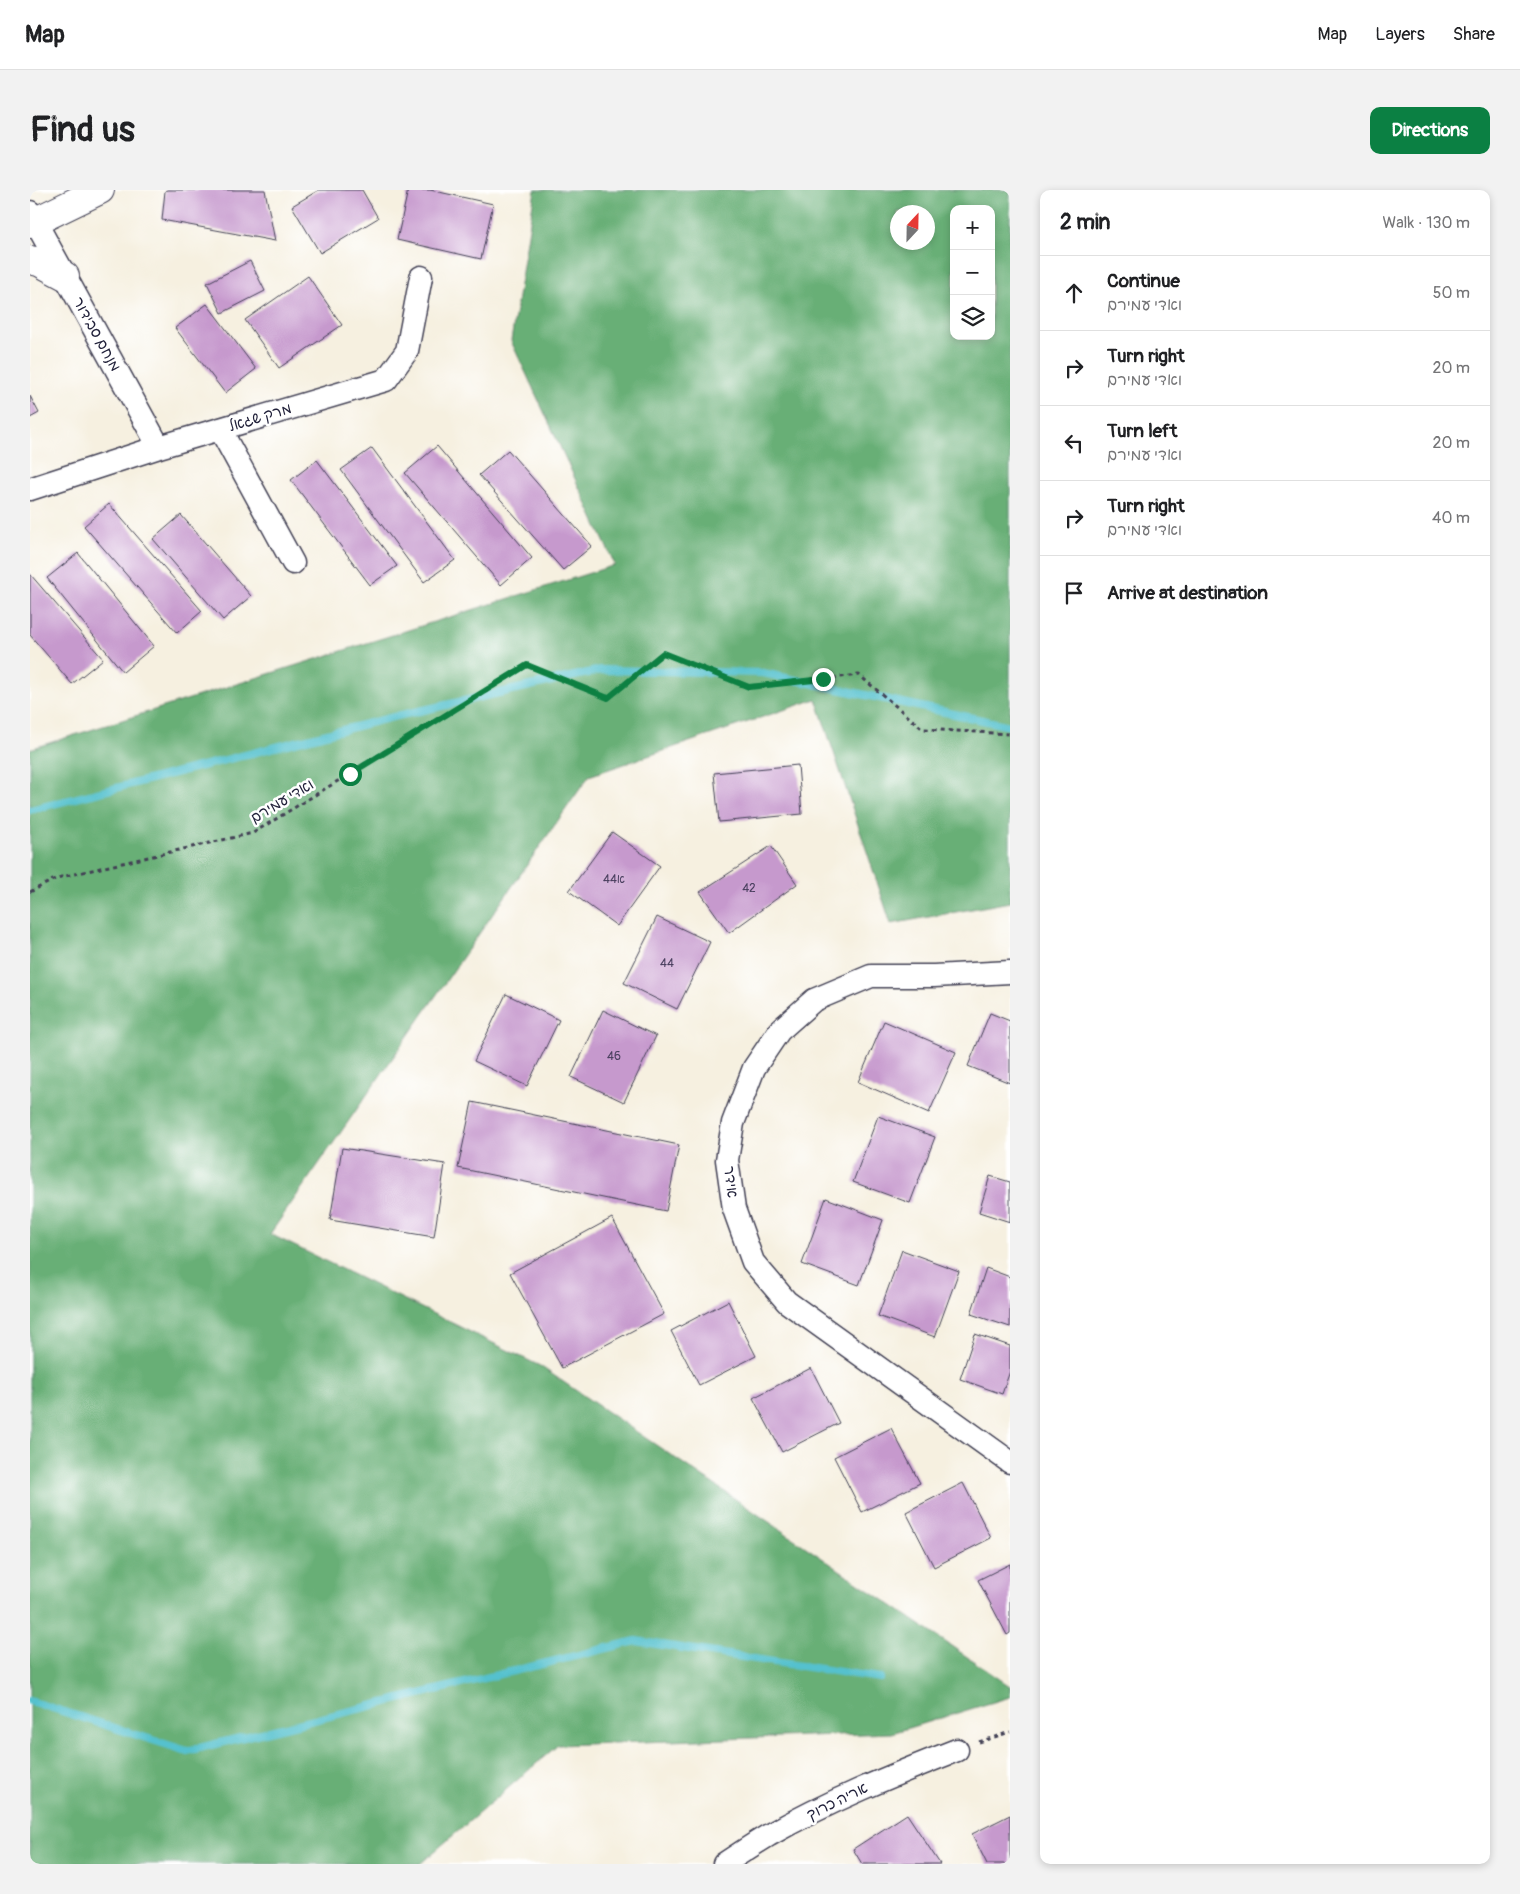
<!DOCTYPE html>
<meta charset="utf-8">
<style>
:root{--surface:#fff;--page:#f2f2f2;--text:#202124;--muted:#757577;--line:#e0e0e0;--accent:#0b8043}
body{margin:0;font-family:Pangolin,"Playpen Sans Hebrew",sans-serif;background:var(--page);color:var(--text)}
.controls{position:absolute;right:15px;top:15px;display:grid;overflow:hidden;border-radius:10px;box-shadow:0 2px 8px #0003}
.controls button{width:45px;height:45px;display:grid;place-items:center;padding:0;border:0;border-bottom:1px solid var(--line);background:var(--surface);color:var(--text);font:25px sans-serif}
.compass{position:absolute;left:860px;top:15px;width:45px;height:45px;border-radius:50%;background:var(--surface);box-shadow:0 2px 8px #0003;rotate:22deg}
.stop{position:absolute;width:15px;height:15px;margin:-11px;border:4px solid #0b8043;border-radius:50%;background:#fff}
.stop.end{background:#0b8043;border-color:#fff;box-shadow:0 1px 5px #0008}
.list{margin:0;padding:0;list-style:none}
h2{display:flex;justify-content:space-between;align-items:center;height:65px;margin:0;padding:0 20px;font-size:21px}
h2 small{font-size:16px;font-weight:400;color:var(--muted)}
.list li{display:grid;grid-template-columns:32px 1fr auto;gap:15px;align-items:center;box-sizing:border-box;height:75px;padding:0 20px;border-top:1px solid var(--line)}
.list b{display:block;font-size:19px;white-space:nowrap}
.list p{margin:0;font-size:16px;white-space:nowrap;color:var(--muted)}
.list em{font-size:16px;font-style:normal;color:var(--muted)}
.icon{flex:none;width:28px;height:28px;fill:none;stroke:currentColor;stroke-width:2;stroke-linecap:round;stroke-linejoin:round}
.map{position:relative;flex:none;width:980px;height:1674px;overflow:hidden;border-radius:10px}
header{display:flex;align-items:center;gap:30px;box-sizing:border-box;height:70px;padding:0 25px;background:var(--surface);border-bottom:1px solid var(--line)}
header strong{font-size:24px}
nav{display:flex;gap:28px;margin-inline-start:auto;font-size:18px}
.intro{display:flex;align-items:center;justify-content:space-between;box-sizing:border-box;height:120px;padding:0 30px}
h1{margin:0;font-size:35px}
.button{padding:12px 22px;border-radius:10px;background:var(--accent);color:#fff;font-size:18px;font-weight:700}
main{display:flex;gap:30px;padding:0 30px}
aside{flex:1;background:var(--surface);border-radius:10px;box-shadow:0 2px 8px #0003}
.map>svg:first-child{display:block}
.forest{fill:#67af76;stroke:#446858;fill-rule:evenodd}
.lines{fill:none;stroke-linecap:round;stroke-linejoin:round}
.stream{stroke:#55c1ce;stroke-width:8}
.building{fill:#c699cd}
.street-casing{stroke:#424154;stroke-width:25}
.secondary-casing{stroke:#424154;stroke-width:30}
.path{stroke:#424154;stroke-width:3;stroke-dasharray:4 4;stroke-linecap:butt}
.street{stroke:#fff;stroke-width:22}
.secondary{stroke:#fff;stroke-width:28}
.route{stroke:#0b8043;stroke-width:6}
.labels{text-anchor:middle;stroke-width:5;stroke-linejoin:round;paint-order:stroke}
.number-label{font-size:12px;fill:#4b4060}
.street-label{font-size:15px;fill:#22223b;stroke:#fff}
</style>
<header>
<strong>Map</strong>
<nav><a>Map</a><a>Layers</a><a>Share</a></nav>
</header>
<div class="intro"><h1>Find us</h1><a class="button">Directions</a></div>
<main>
<div class="map">
<svg width="980" height="1674" viewBox="0 0 980 1674">
<rect width="100%" height="100%" fill="#fff"/>
<filter id="ink" filterUnits="userSpaceOnUse"><feTurbulence type="fractalNoise" baseFrequency=".02" numOctaves="2"/><feDisplacementMap in="SourceGraphic" scale="10" xChannelSelector="R" yChannelSelector="G"/><feConvolveMatrix kernelMatrix="1 2 1 2 8 2 1 2 1" color-interpolation-filters="sRGB"/></filter>
<filter id="wash" filterUnits="userSpaceOnUse"><feTurbulence type="fractalNoise" baseFrequency=".0096" numOctaves="4" result="noise"/><feDisplacementMap in="SourceGraphic" scale="20" xChannelSelector="R" yChannelSelector="G"/><feGaussianBlur stdDeviation="1.12" result="paint"/><feColorMatrix in="noise" values="0 0 0 0 0 0 0 0 0 0 0 0 0 0 0 0 0 1.4 0 .05"/><feComposite in="paint" operator="in"/></filter>
<g filter="url(#wash)">
<rect width="100%" height="100%" fill="#f6f0e0"/>
<!-- forest -->
<path class="forest" d="M505,0H980V712L861,734L786,509L559,586L240,1044L510,1176L980,1496V1507L862,1543L528,1555L390,1674H0V559L585,375L481,151ZM924,19H961V146H924ZM868,22H898V52H868Z"/>
<g class="lines">
<!-- stream -->
<path class="stream" d="M0,620L367,526L571,480L733,483L980,536
M0,1511L157,1561L606,1451L850,1488"/>
</g>
<g id="blocks">
<!-- building -->
<path class="building" d="M137,0H235L245,51L132,30L135,1Z
M289,0H332L348,28L290,63L262,16Z
M378,0H400L463,14L451,69L367,50Z
M220,71L235,101L192,123L177,93Z
M278,86L312,135L249,178L215,130Z
M177,114L226,179L195,203L145,138Z
M0,206L9,223L0,228Z
M407,256L502,368L471,395L375,283Z
M342,258L425,370L394,392L311,280Z
M478,260L562,356L533,380L449,285Z
M287,270L367,376L340,395L261,290Z
M79,314L172,421L147,443L54,336Z
M151,325L221,406L193,430L123,349Z
M48,363L124,456L93,482L17,388Z
M0,384L73,469L42,494L0,445Z
M768,575L772,624L689,632L684,583Z
M582,642L630,676L587,736L539,701Z
M741,656L767,694L699,743L670,702Z
M627,727L680,752L647,819L594,793Z
M476,804L529,830L497,896L444,871Z
M573,820L626,846L594,912L541,887Z
M960,823L980,831V893L938,876Z
M854,831L926,862L899,923L828,892Z
M442,912L649,955L636,1021L428,978Z
M848,926L905,947L880,1013L823,992Z
M312,958L415,974L404,1047L300,1030Z
M960,986L980,992V1032L949,1022Z
M796,1008L853,1030L829,1095L772,1074Z
M582,1028L634,1124L532,1178L480,1083Z
M872,1060L929,1081L905,1147L848,1126Z
M956,1078L980,1087V1137L941,1124Z
M698,1111L726,1166L669,1195L641,1141Z
M945,1144L980,1156V1181L972,1204L930,1189Z
M781,1178L809,1233L752,1262L723,1208Z
M861,1238L890,1293L832,1322L804,1267Z
M933,1293L961,1348L904,1377L876,1322Z
M980,1374V1443L977,1445L948,1390Z
M877,1624L910,1674H832L823,1659Z
M980,1625V1674H957L942,1644Z"/>
</g>
</g>
<g filter="url(#ink)">
<use href="#blocks" fill-opacity="0" stroke="#424154" stroke-width="1"/>
<g class="lines">
<defs>
<path id="street" d="M0,22L129,257
M190,239L263,373
M0,299L129,257L356,190L377,161L391,87
M980,782L904,786H841L784,810L749,841L724,878L703,933L697,970L704,1019L723,1072L757,1112L980,1272
M694,1674C709,1664 724,1654 739,1645C799,1611 863,1585 927,1560"/>
<path id="secondary" d="M0,34L70,0
M0,70L9,72L35,86"/>
</defs>
<!-- street casing -->
<use href="#street" class="street-casing"/>
<!-- secondary casing -->
<use href="#secondary" class="secondary-casing"/>
<!-- path -->
<path class="path" d="M0,702L27,688L223,643L497,475L578,508L633,463L719,497L829,485L893,539L980,544
M949,1552L980,1542"/>
<!-- street -->
<use href="#street" class="street"/>
<!-- secondary -->
<use href="#secondary" class="secondary"/>
</g>
</g>
<g class="lines" filter="url(#ink)">
<!-- route -->
<path class="route" d="M320,584L497,475L578,508L633,463L719,497L793,489"/>
</g>
<g class="labels">
<!-- number labels -->
<g class="number-label">
<text x="584" y="693">44א</text>
<text x="719" y="702">42</text>
<text x="637" y="777">44</text>
<text x="584" y="870">46</text>
</g>
<!-- street labels -->
<g class="street-label">
<text transform="translate(67 144) rotate(61)" y="5">מנחם סבידור</text>
<text transform="translate(230 227) rotate(-17)" y="5">מרק שגאל</text>
<text transform="translate(252 611) rotate(-31)" y="5">ואדי עמירם</text>
<text transform="translate(701 992) rotate(83)" y="5">אידר</text>
<text transform="translate(807 1611) rotate(-26)" y="5">אריה כרוך</text>
</g>
</g>
</svg>
<div class="controls">
<button>+</button>
<button>−</button>
<button><svg class="icon" aria-label="layers" viewBox="0 0 24 24"><path d="M12 4l9 5-9 5-9-5zM3 14l9 5 9-5"/></svg></button>
</div>
<svg class="compass" viewBox="-18 -18 36 36"><path d="M0-13l5 13h-10z" fill="#e53935"/><path d="M0 13l5-13h-10z" fill="#757577"/></svg>
<div class="stop" style="left:320px;top:584px"></div>
<div class="stop end" style="left:793px;top:489px"></div>
</div>
<aside>
<h2>2 min<small>Walk · 130 m</small></h2>
<ul class="list">
<li><svg class="icon" aria-label="ahead" viewBox="0 0 24 24"><path d="M12 20V5M6 11l6-6 6 6"/></svg><div><b>Continue</b><p>ואדי עמירם</p></div><em>50 m</em></li>
<li><svg class="icon" aria-label="right" viewBox="0 0 24 24"><path d="M7 20v-9h11M14 6l5 5-5 5"/></svg><div><b>Turn right</b><p>ואדי עמירם</p></div><em>20 m</em></li>
<li><svg class="icon" aria-label="left" viewBox="0 0 24 24"><path d="M17 20v-9H6M10 6l-5 5 5 5"/></svg><div><b>Turn left</b><p>ואדי עמירם</p></div><em>20 m</em></li>
<li><svg class="icon" aria-label="right" viewBox="0 0 24 24"><path d="M7 20v-9h11M14 6l5 5-5 5"/></svg><div><b>Turn right</b><p>ואדי עמירם</p></div><em>40 m</em></li>
<li><svg class="icon" aria-label="arrive" viewBox="0 0 24 24"><path d="M6 21V4h12l-3 4 3 4H6"/></svg><div><b>Arrive at destination</b></div></li>
</ul>
</aside>
</main>
